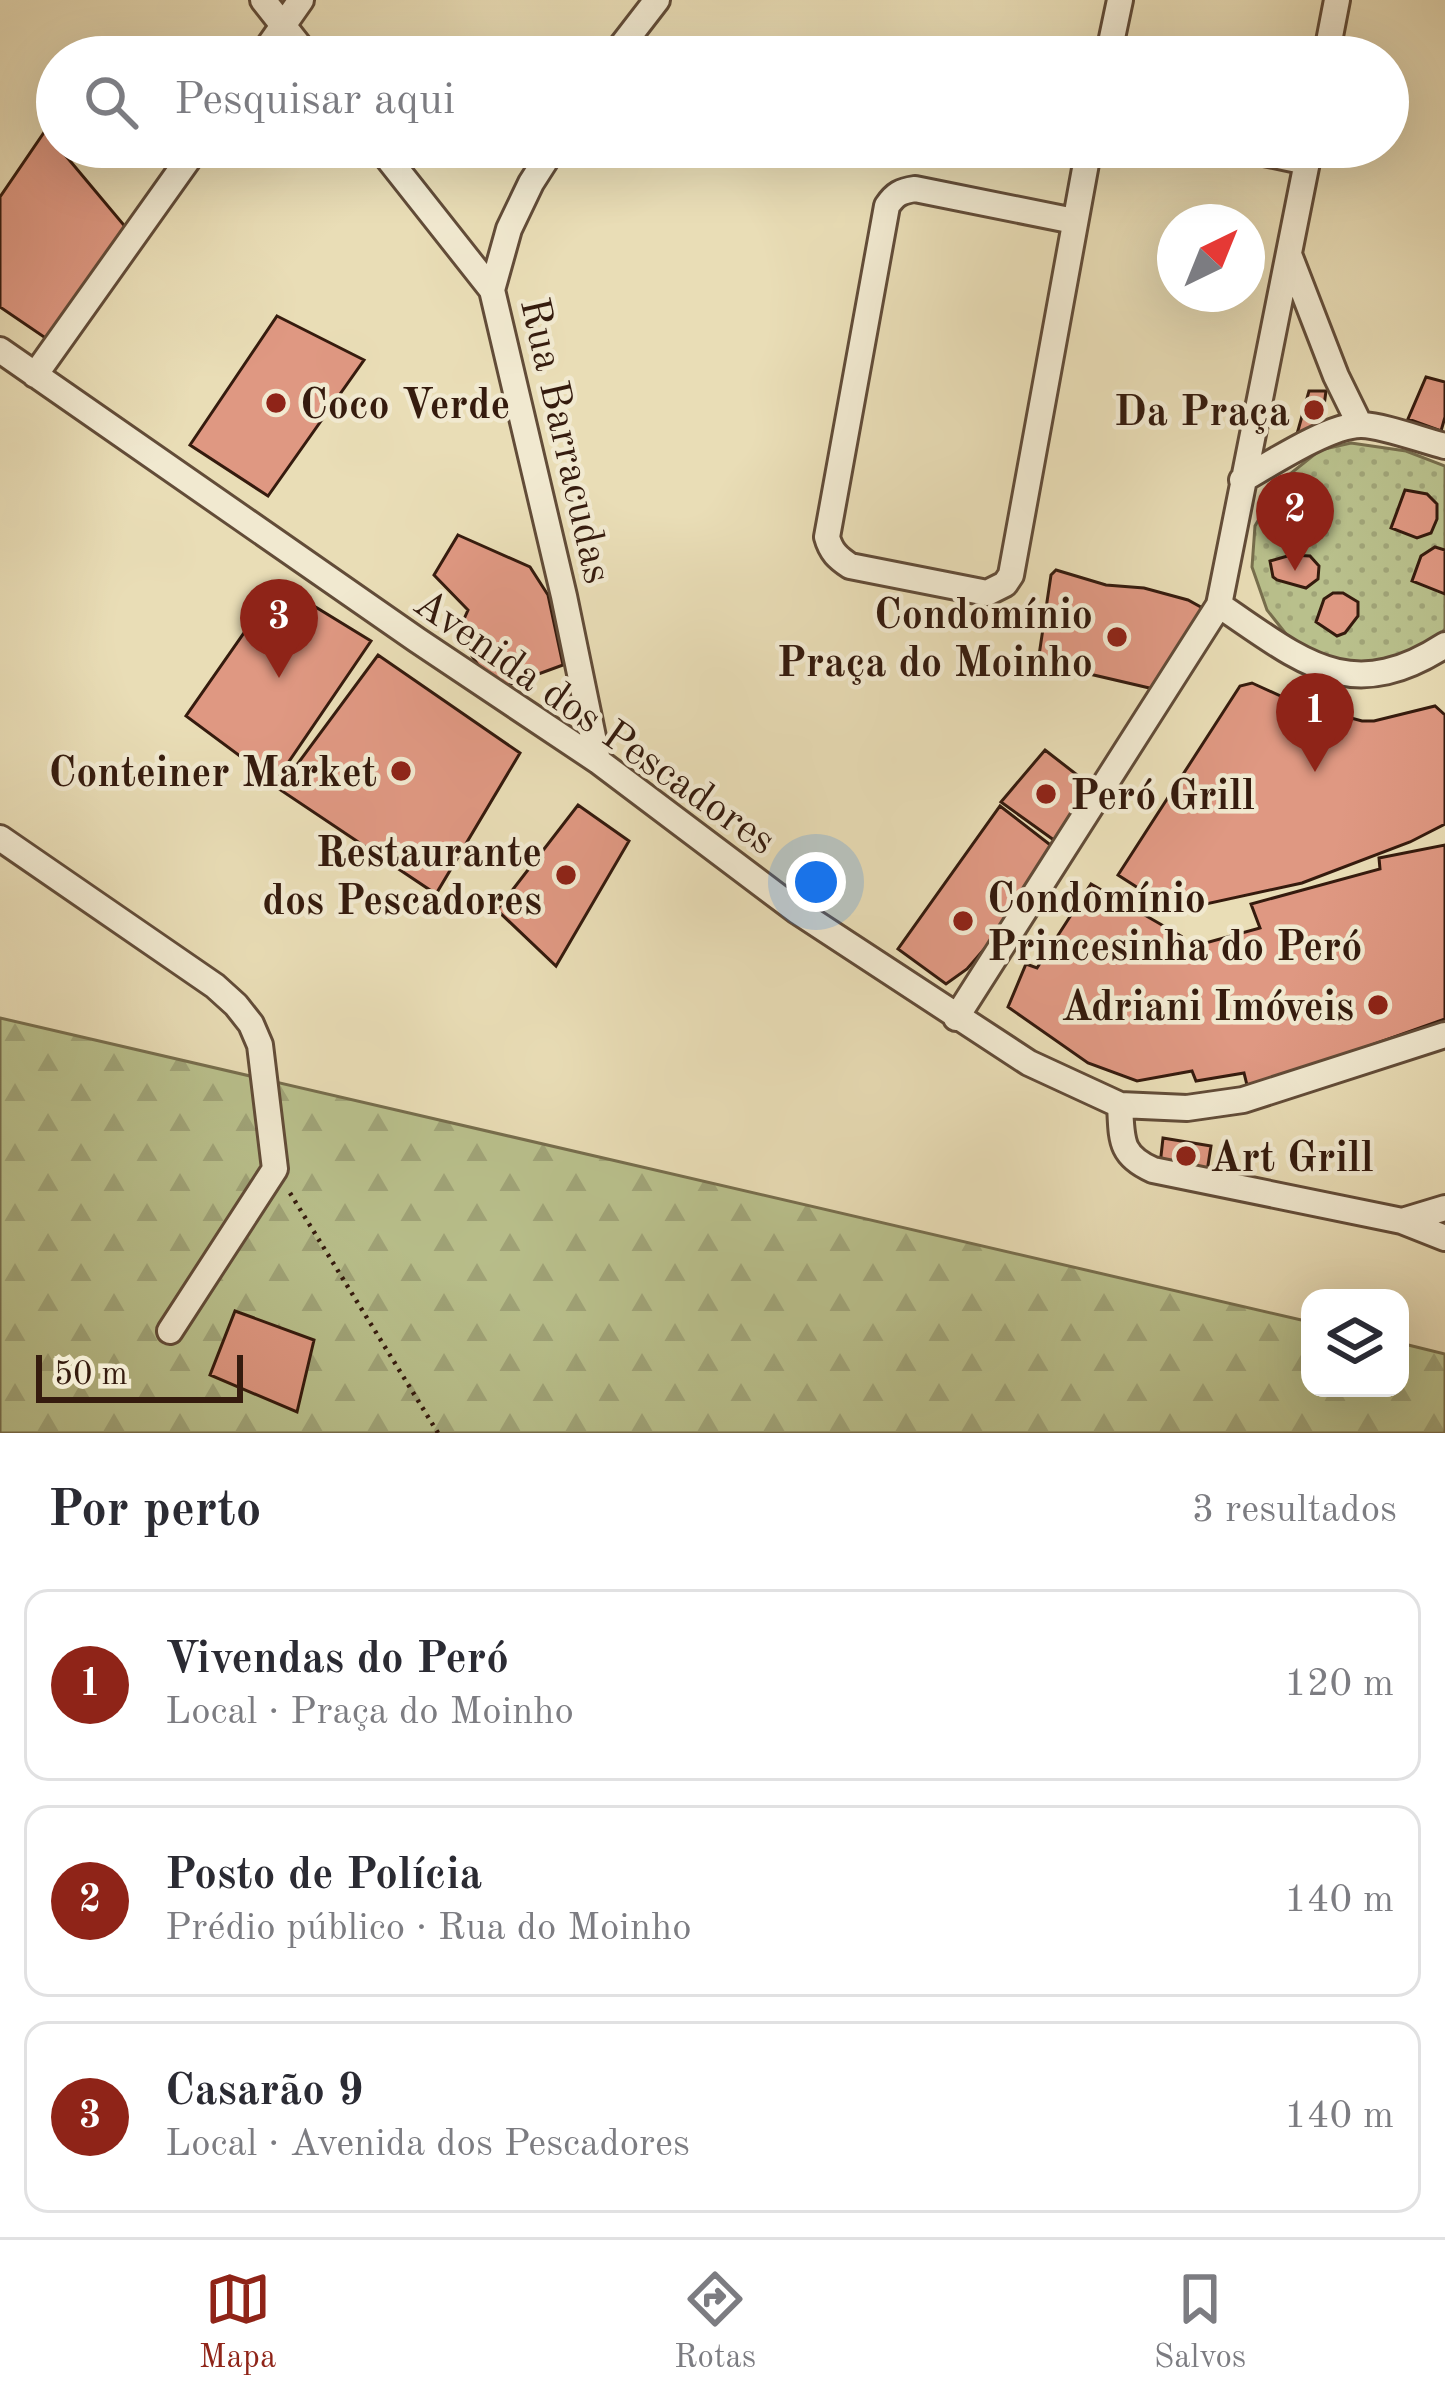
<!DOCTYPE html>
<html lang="pt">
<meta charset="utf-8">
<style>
:root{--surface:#fff;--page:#f2f2f3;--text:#2b2b33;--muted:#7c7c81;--line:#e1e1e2;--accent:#8f2418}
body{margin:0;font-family:"Old Standard TT",serif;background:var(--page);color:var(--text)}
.controls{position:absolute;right:36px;bottom:36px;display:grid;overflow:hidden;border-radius:24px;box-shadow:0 12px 48px #0002}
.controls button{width:108px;height:108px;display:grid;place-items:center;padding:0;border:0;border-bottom:3px solid var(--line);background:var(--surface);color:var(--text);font:60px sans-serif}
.compass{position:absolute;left:1157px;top:204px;width:108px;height:108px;border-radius:50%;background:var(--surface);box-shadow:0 12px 48px #0002;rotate:43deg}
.scale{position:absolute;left:36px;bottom:30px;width:207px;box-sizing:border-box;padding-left:12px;border:6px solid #351b0e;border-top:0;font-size:33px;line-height:42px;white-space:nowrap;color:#351b0e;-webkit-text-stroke:9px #f1e9d0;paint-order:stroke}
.you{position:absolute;left:816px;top:882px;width:42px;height:42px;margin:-30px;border:9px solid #fff;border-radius:50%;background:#1a73e8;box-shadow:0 0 0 18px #1a73e833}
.badge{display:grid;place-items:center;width:78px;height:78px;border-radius:50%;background:var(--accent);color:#fff;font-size:39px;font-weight:700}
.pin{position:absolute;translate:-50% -99px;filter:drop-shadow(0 3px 6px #0008)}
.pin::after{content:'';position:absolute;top:63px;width:42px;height:36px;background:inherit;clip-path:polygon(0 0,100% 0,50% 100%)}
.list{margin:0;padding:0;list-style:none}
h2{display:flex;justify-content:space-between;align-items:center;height:156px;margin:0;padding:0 48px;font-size:51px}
h2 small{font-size:39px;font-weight:400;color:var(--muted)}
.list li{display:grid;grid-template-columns:78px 1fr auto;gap:36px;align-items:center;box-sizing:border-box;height:192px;margin:0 24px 24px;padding:0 24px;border:3px solid var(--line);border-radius:24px}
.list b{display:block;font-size:45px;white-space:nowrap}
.list p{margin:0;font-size:39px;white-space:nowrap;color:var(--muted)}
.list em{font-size:39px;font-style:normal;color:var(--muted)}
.icon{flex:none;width:66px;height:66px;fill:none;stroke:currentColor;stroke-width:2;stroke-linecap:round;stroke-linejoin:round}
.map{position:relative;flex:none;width:1445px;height:1433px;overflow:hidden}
.search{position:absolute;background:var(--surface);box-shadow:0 12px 48px #0002;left:36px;right:36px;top:36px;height:132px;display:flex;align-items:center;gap:30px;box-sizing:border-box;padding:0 42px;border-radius:66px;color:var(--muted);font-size:45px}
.sheet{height:804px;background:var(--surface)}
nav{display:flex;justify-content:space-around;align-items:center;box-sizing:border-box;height:168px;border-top:3px solid var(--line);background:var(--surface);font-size:33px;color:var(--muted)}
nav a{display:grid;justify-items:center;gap:6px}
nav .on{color:var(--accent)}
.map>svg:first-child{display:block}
.forest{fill:url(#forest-firs);stroke:#776e4d;stroke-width:3}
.park{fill:url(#park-dots);stroke:#776e4d;stroke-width:3}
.building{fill:#df9882;stroke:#351b0e;stroke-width:3}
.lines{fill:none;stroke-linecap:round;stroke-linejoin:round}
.minor-casing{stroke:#624c38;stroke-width:30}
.path{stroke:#351b0e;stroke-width:4.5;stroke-dasharray:3 6;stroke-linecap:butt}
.minor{stroke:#f1e9d0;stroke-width:24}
.poi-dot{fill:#8f2418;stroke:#f1e9d0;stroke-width:4.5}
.labels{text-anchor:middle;stroke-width:9;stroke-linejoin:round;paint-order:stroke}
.poi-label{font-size:42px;font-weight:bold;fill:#351b0e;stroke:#f1e9d0;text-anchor:end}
.street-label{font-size:42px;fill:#351b0e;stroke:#f1e9d0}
</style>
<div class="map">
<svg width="1445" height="1433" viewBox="0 0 1445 1433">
<defs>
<pattern id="forest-firs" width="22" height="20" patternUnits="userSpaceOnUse" patternTransform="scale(3)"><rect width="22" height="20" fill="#b9c08c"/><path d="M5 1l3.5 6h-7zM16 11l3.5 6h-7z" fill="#a0a478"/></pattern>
<pattern id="park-dots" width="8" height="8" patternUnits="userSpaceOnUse" patternTransform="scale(3)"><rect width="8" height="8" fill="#b9c08c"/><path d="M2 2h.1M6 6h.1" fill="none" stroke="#a0a478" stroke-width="1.8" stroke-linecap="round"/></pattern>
</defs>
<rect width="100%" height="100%" fill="#e9ddb6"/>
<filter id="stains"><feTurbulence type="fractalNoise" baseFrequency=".00167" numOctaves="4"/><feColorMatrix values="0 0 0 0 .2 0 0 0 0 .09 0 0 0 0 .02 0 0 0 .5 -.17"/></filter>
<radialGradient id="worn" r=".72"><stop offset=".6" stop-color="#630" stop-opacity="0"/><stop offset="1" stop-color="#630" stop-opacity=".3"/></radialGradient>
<!-- forest -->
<path class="forest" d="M0,1018L1310,1322V1388H1400V1343L1445,1354V1433H0Z"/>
<!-- park -->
<path class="park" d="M1351,443L1406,451L1445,466V629L1427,650L1399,665L1328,662L1290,639L1267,610L1252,567L1255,526L1280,482L1320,450Z"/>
<!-- building -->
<path class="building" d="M45,131L128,230L47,339L0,307V197Z
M277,316L364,360L268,496L190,445Z
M1426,377L1445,382V417L1441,431L1408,419Z
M1309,391H1326L1321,428L1297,434Z
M1405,490L1427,494L1437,504V519L1431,533L1417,538L1391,528Z
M458,535L530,567L548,595L563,665L495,690L472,656L460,628L468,610L434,575Z
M1435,547L1445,550V594L1412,581L1421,556Z
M1291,555L1310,556L1319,566L1318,579L1306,588L1277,580L1273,577L1270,561Z
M1056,570L1106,585L1144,588L1188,600L1208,611L1158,690L1038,662L1051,575Z
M278,584L371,641L275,782L186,716Z
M1333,593H1343L1358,602V616L1345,633L1337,636L1316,622L1324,599Z
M378,655L520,753L436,894L279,789Z
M1252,683L1296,703L1362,721H1374L1435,706L1445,715V824L1410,842L1302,883L1174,911L1118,875L1240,686Z
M1045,750L1090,785L1058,843L1001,802Z
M578,805L629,841L556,966L497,910Z
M1000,806L1053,847L1031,895L967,969L946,984L898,949Z
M1445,845V1019L1248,1089L1244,1073L1196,1081L1192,1071L1137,1081L1088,1063L1008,1007L1026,964L1037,968L1091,884L1181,936L1173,952L1260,928L1251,904L1380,869L1379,858Z
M1163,1138L1211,1146L1206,1178L1160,1165Z
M235,1311L314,1340L297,1412L210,1375Z"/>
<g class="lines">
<defs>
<path id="minor" d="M263,0L308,57
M261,57L301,0
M613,57L657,0
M1108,57L1120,0
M1326,57L1337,0
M379,147L492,290
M554,147L531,183L509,229L492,290L564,596L598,761
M1235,147L1307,162
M1074,221L915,189C901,191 895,194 887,206L827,537C831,552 838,558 850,566L987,593L1005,584L1011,575L1089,147
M1290,257L1336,376L1360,425
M0,350L417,640L598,761L797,911L1029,1063L1120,1105L1187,1108L1243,1100L1445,1035
M35,375L197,147
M1242,480C1270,464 1331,424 1362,425C1385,426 1421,440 1445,446
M1219,605C1301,660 1349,707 1445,645
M0,838L215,986L236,1005L251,1024L260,1045L275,1169L170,1331
M956,1018L1219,605L1310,147
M1120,1105C1122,1139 1119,1155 1153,1170L1402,1221L1445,1238
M1402,1221L1445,1208"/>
</defs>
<!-- minor casing -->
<use href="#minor" class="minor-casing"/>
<!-- path -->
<path class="path" d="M290,1193L438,1433"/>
<!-- minor -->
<use href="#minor" class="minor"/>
</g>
<!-- markers -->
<g class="poi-dot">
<circle cx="276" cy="403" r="12"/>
<circle cx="1314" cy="410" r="12"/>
<circle cx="1117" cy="637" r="12"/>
<circle cx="401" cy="771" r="12"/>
<circle cx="1046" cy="794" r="12"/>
<circle cx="566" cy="875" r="12"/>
<circle cx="963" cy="921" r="12"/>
<circle cx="1378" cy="1005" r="12"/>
<circle cx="1186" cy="1156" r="12"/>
</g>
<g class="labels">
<!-- poi labels -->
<g class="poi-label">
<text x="300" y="418" text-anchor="start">Coco Verde</text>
<text x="1290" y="425">Da Praça</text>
<text x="1093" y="628">Condomínio<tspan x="1093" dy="48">Praça do Moinho</tspan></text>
<text x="377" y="786">Conteiner Market</text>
<text x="1070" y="809" text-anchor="start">Peró Grill</text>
<text x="542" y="866">Restaurante<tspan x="542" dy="48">dos Pescadores</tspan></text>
<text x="987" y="912" text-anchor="start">Condomínio<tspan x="987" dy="48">Princesinha do Peró</tspan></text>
<text x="1354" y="1020">Adriani Imóveis</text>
<text x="1210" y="1171" text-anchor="start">Art Grill</text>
</g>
<!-- street labels -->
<g class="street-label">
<text transform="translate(568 440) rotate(77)" y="15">Rua Barracudas</text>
<text transform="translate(596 720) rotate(35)" y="15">Avenida dos Pescadores</text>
</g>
</g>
<rect width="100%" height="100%" filter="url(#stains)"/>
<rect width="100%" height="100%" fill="url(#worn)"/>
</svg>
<div class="controls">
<button><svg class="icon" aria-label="layers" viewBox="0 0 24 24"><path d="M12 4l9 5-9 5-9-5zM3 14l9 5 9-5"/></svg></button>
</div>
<svg class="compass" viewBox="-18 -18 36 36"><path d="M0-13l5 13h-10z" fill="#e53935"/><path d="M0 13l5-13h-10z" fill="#7c7c81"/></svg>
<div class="scale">50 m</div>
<div class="you"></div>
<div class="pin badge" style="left:1315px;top:772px">1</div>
<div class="pin badge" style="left:1295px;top:571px">2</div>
<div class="pin badge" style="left:279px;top:678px">3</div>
<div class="search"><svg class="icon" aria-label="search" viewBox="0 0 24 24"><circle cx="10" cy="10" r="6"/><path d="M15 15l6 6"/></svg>Pesquisar aqui</div>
</div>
<section class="sheet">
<h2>Por perto<small>3 resultados</small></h2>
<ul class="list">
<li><span class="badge">1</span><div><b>Vivendas do Peró</b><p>Local · Praça do Moinho</p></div><em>120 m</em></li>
<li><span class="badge">2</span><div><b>Posto de Polícia</b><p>Prédio público · Rua do Moinho</p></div><em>140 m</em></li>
<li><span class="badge">3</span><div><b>Casarão 9</b><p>Local · Avenida dos Pescadores</p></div><em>140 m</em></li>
</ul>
</section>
<nav>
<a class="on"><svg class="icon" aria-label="map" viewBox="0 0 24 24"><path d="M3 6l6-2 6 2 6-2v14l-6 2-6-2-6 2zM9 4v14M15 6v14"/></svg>Mapa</a>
<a><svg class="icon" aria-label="directions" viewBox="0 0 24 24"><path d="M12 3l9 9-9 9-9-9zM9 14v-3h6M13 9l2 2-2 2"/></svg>Rotas</a>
<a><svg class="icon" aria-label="saved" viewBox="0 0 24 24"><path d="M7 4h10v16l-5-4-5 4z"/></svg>Salvos</a>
</nav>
